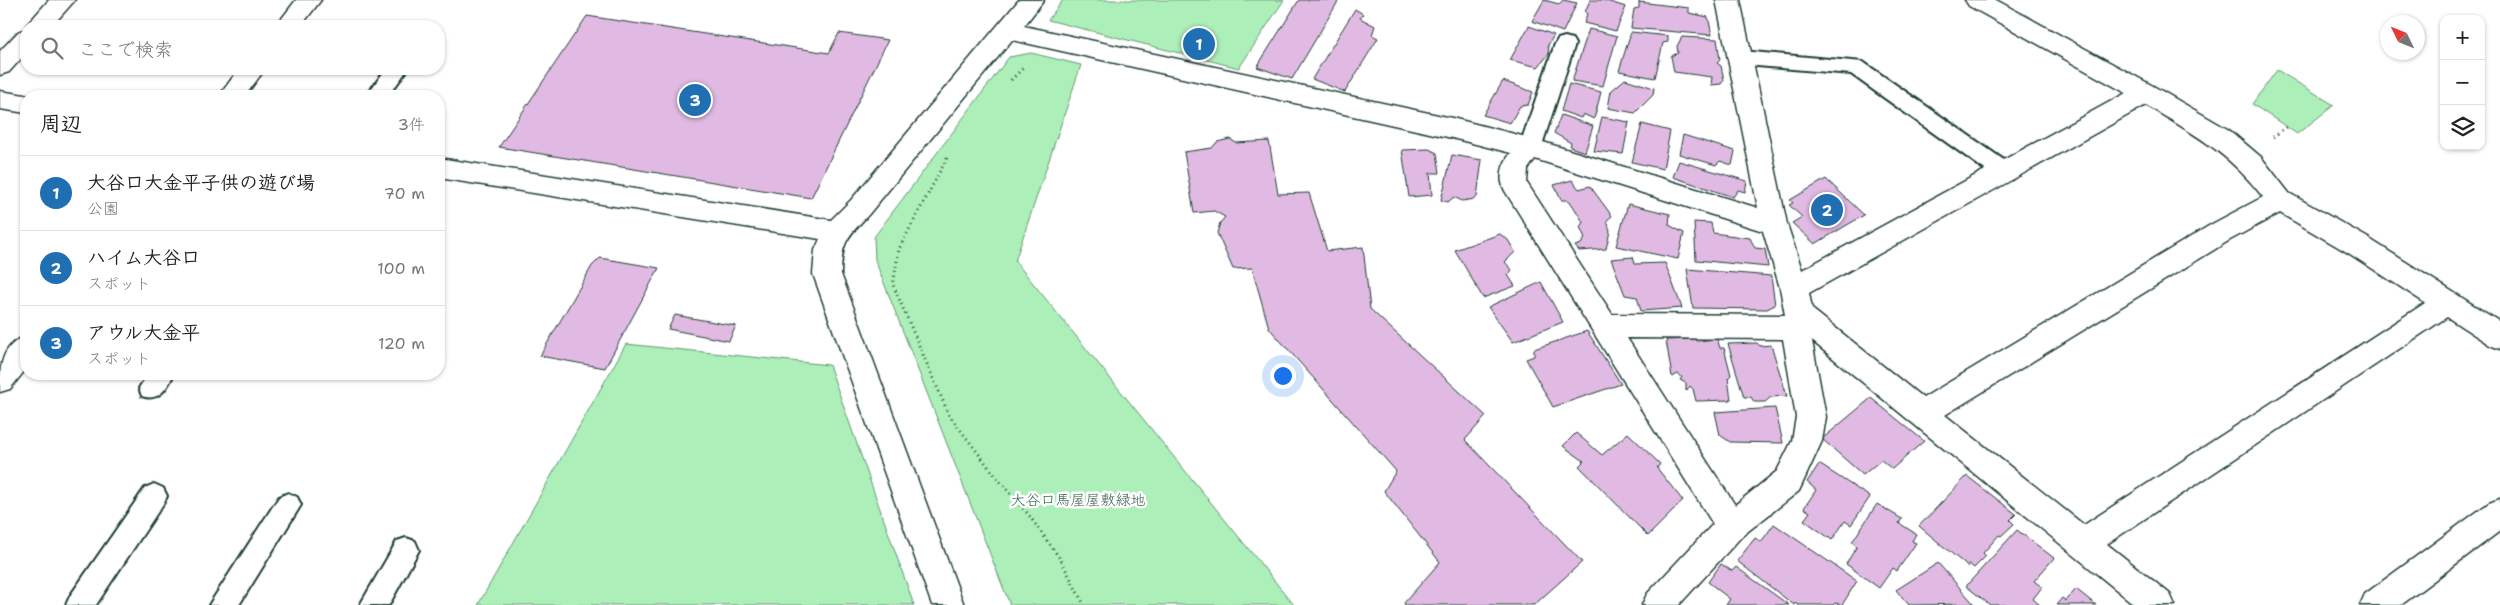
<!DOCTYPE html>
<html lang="ja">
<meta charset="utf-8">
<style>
:root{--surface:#fff;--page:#f2f2f2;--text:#222;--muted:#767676;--line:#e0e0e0;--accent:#1f6fb2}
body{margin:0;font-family:"Shantell Sans","Klee One",sans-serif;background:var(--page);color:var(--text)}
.controls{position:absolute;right:15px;top:15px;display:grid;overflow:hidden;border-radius:10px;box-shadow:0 1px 4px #0004}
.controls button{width:45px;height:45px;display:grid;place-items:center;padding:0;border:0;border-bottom:1px solid var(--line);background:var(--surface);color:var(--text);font:25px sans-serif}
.compass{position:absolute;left:2380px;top:15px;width:45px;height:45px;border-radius:50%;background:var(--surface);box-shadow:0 1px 4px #0004;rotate:313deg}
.you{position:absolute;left:1282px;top:375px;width:18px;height:18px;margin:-12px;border:4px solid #fff;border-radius:50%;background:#1a73e8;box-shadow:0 0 0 8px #1a73e833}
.badge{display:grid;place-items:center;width:32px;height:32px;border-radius:50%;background:var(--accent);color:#fff;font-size:16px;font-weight:700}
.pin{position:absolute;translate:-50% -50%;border:2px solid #fff;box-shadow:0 1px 5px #0006}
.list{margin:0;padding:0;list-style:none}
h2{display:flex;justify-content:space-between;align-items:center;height:65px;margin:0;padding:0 20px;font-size:21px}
h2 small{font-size:16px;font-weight:400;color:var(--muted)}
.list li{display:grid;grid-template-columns:32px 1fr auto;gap:15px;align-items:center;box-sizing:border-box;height:75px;padding:0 20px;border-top:1px solid var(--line)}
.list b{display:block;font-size:19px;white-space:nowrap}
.list p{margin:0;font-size:16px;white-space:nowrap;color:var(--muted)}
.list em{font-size:16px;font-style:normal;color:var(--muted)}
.icon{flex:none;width:28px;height:28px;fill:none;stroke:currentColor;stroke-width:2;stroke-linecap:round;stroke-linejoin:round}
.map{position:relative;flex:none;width:2500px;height:605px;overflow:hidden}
.search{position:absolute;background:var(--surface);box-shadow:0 1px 4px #0004;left:20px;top:20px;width:425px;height:55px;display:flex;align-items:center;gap:12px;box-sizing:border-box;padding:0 18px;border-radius:20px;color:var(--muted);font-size:19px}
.panel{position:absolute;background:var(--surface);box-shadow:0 1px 4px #0004;left:20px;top:90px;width:425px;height:290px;border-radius:20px}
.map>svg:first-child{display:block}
.green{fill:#acefb8;stroke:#669676}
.building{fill:#e0bae3;stroke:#1f3d34}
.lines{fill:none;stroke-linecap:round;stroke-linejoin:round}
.service-casing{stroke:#1f3d34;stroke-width:4}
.minor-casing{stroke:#1f3d34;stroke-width:3}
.path{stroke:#1f3d34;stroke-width:3;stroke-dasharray:1 4;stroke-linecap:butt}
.service{fill:#fff;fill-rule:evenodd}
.minor{fill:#fff;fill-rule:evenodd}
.labels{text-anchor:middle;stroke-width:5;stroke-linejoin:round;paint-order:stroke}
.park-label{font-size:15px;fill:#3b614e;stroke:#fff}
</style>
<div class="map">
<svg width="2500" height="605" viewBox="0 0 2500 605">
<rect width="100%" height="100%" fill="#fff"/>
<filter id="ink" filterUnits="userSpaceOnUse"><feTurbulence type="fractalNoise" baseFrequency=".02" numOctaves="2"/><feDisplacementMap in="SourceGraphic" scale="10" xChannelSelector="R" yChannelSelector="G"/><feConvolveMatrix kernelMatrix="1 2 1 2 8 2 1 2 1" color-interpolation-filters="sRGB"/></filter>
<g filter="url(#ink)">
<!-- green -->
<path class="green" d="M1063,0H1284L1239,68L1048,20Z
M1031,53L1081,65L1015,261L1294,605H1010L875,260L874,237L1009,57Z
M2277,70L2334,105L2297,134L2252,104Z
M626,344L829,365L914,605H478Z"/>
<!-- building -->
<path class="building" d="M1299,0H1339L1292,79L1257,67Z
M1544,0L1559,4L1563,0L1577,3L1563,32L1532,21Z
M1590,0H1603L1626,7L1616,31L1584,23L1587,14L1585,12Z
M1639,2L1689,8V13L1708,17L1712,35L1631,28L1634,9L1639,8Z
M1355,9L1363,14L1360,18L1375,26L1372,35L1378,38L1345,92L1312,79Z
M587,16L829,53L839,33L888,40L811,198L499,147Z
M1529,26L1554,35L1548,45L1549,54L1538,67L1510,60Z
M1589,29L1617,36L1603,86L1572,81Z
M1631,32L1668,36V42L1663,43L1655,78L1619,71Z
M1682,37L1717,39L1720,60L1717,63L1721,66L1724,80L1721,84L1711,85L1712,77L1674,72L1671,56L1678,53L1677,46Z
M1625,79L1654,88L1653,95L1635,113L1608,108L1611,91Z
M1503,81L1533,92L1528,105L1520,106L1510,123L1483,115Z
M1569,84L1601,92L1594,119L1583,114L1581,118L1561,111Z
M1561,115L1593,126L1585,152L1570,147L1571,143L1554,133Z
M1602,117L1629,122L1623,154L1594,151Z
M1642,124L1670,131L1663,169L1632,162Z
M1683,135L1735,151L1732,165L1720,161L1716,165L1679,154Z
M1230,139L1236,143L1269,141L1278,194L1309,193L1327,251L1363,247L1370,309L1486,416L1465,440L1582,562L1534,605H1405L1404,603L1440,562L1384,491L1396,471L1269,328L1252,268L1233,269L1217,233L1220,223L1225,217L1214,211L1194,213L1184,152L1212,148L1217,142Z
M1429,149L1437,153L1440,173H1430L1432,195L1409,197L1402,150Z
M1452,155L1482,160L1477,197L1475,199L1462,201L1454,197L1448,202L1441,200Z
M1679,161L1747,181L1745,192L1738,190L1733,197L1673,177Z
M1826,179L1864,215L1815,244L1792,223L1802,217L1789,205L1793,203L1790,200Z
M1572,180L1579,189L1590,186L1612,216L1607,220L1610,231L1606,249L1579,251L1575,246L1581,244L1585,238L1580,227L1583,222L1572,204L1567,200H1561L1554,185Z
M1628,204L1670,214L1669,225L1684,233L1678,259L1616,246Z
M1694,222L1711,223L1713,233L1750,238L1755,248L1765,249L1768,267L1696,260Z
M1500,234L1508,240L1515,252L1505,262L1512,270L1508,275L1515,286L1483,298L1455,250Z
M1633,257L1635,264L1665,263L1682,308L1641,311L1637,297L1625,295L1611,259Z
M600,258L659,268L605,368L540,356L592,266Z
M1687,269L1771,276L1775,305L1767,309L1693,308Z
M1541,282L1563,322L1513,342L1488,307Z
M675,315L736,326L729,341L668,329Z
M1587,331L1621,384L1553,407L1526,359L1534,356V349Z
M1695,339L1696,341L1717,339L1720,348H1724L1731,375L1728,378L1731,400L1696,401L1693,389L1690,386L1686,391V383L1680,380L1682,377L1678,374L1672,377L1666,340Z
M1757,343L1760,346L1771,345L1787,396L1771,397L1765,402H1754L1751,397H1744L1728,344Z
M1871,398L1924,441L1892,469L1881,460L1863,475L1822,439Z
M1775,408L1783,443L1730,442L1720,435L1715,412Z
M1576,433L1602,455L1628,433L1660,464L1657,468L1683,501L1648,536L1579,466L1584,461L1563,446Z
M1819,464L1870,497L1851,525L1845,521L1832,540L1804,520L1810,512L1804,508L1816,490L1807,482Z
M1967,476L2016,514L2010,520L2014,524L2001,536L1999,535L1983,553L1986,556L1974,568L1969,564L1968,567L1919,526Z
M1877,504L1902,519L1899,523L1916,534L1912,541L1916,543L1897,571L1893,568L1879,588L1846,564L1857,546L1852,542Z
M1774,524L1857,581L1842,605L1835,603L1833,605H1798L1795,603L1794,605L1737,561L1755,538L1761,542Z
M2017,530L2054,558L2034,581L2042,587L2033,599L2040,605H1990L1966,586Z
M1938,563L1974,604L1909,605L1896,590Z
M1721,564L1732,571L1736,567L1789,605H1726L1730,599L1708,582Z
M2076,589L2096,605H2056L2062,598L2066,601Z"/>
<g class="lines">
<defs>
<path id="service" d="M1565,37L1572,39L1575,44L1541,148L1538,154L1530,156L1522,154L1519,148L1555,44L1558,39Z
M1741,51L1863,62L2011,165L2014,171L2011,177L2003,180L1995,177L1851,74L1734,64L1731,59L1734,54Z
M386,69H408L388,96H366Z
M148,374H174C167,388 159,402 142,396L139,388Z
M154,484L163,488L167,496L163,504L96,605H66L70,596L145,488Z
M288,493L297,497L301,505L239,605H209L279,497Z
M406,538L415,541L419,550L389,605H360L397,541Z"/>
<path id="minor" d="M49,0H75L52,26H26Z
M296,0H321L301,26H276Z
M1019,0H1044L1024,26L1452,118L1530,138L1758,208L1716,0H1740L1787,224L1802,270L2126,93L1969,6L1965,0H1996L2155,87L2229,130L2261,157L2289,193L2368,238L2500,322V349L2490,345L2447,317L2107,544L2170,594L2175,605H2135L1812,341L1826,417L1822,441L1799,491L1742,536L1679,605H1642L1647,594L1713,524L1505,191C1498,178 1502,164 1511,153L1452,138L1012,40L869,214C847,238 842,240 841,274L964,605H932L813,274L815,250L820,239L439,178V158L831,220L851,200ZM2146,105C2194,134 2227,151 2263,197L2212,224L1923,398L1812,309L1809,293ZM1535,159L1763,231L1780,288L1785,315L1612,314L1527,183L1528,169ZM2280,213L2350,254L2425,303L2084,525L1945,415L2230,240ZM1627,338L1783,339L1796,417L1792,441L1777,471L1735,505Z
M26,29V53L9,72L0,75V51L18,32Z
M239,69H265L245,96H219Z
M0,91L31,96H26V113L0,109Z
M26,336V369L10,389L0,392C0,367 0,346 26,336Z
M2500,499V531L2401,605H2360L2365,594L2489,503Z"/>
</defs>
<!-- service casing -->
<use href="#service" class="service-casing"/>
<!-- minor casing -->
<use href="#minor" class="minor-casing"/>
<!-- path -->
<path class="path" d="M1011,80L1024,67
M2273,137L2286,127
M947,158L899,249L893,285L949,415L997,478L1028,514L1061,560L1084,605"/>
<!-- service -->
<use href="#service" class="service"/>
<!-- minor -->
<use href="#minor" class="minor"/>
</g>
</g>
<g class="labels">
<!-- park labels -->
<g class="park-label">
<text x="1078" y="505">大谷口馬屋屋敷緑地</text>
</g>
</g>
</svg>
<div class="controls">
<button>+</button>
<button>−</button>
<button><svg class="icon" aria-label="layers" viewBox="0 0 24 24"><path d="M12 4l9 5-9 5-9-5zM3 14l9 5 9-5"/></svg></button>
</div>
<svg class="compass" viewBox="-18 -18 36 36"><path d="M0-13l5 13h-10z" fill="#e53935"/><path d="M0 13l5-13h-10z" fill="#767676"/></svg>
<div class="you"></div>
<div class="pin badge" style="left:1199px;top:44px">1</div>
<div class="pin badge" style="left:1827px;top:210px">2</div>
<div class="pin badge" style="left:695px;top:100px">3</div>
<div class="search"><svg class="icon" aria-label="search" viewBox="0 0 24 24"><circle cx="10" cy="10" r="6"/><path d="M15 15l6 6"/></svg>ここで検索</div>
<section class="panel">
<h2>周辺<small>3件</small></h2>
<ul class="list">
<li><span class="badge">1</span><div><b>大谷口大金平子供の遊び場</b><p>公園</p></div><em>70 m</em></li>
<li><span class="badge">2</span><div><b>ハイム大谷口</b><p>スポット</p></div><em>100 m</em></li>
<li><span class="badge">3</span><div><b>アウル大金平</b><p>スポット</p></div><em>120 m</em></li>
</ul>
</section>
</div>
